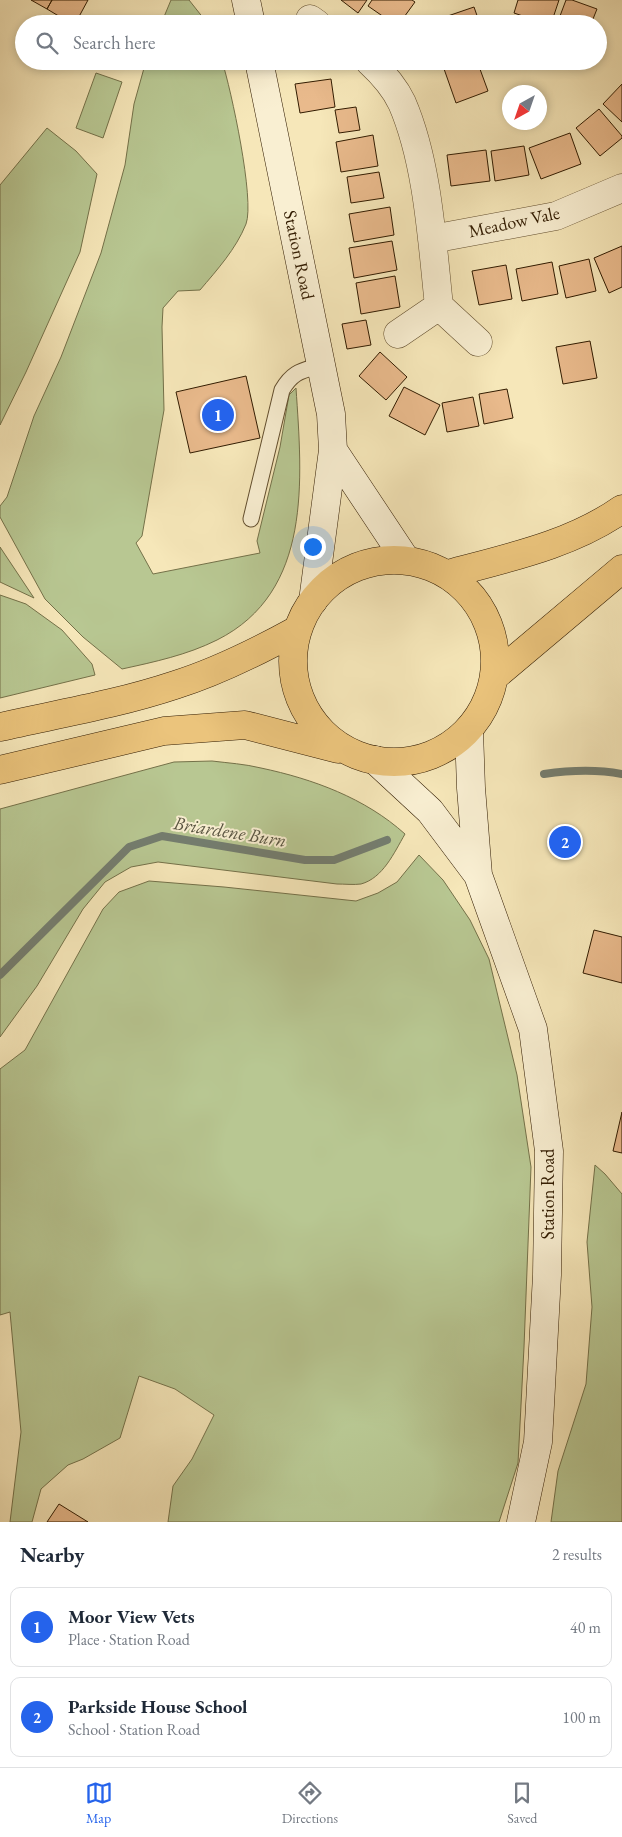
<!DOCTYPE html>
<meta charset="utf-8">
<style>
:root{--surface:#fff;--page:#f6f6f7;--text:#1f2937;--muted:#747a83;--line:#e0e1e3;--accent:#2563eb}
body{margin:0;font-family:"EB Garamond",serif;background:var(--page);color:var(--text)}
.compass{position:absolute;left:502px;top:85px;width:45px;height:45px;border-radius:50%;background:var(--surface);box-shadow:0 2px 8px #0003;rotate:220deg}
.you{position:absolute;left:312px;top:546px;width:18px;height:18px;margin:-12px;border:4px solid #fff;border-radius:50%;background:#1a73e8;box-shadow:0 0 0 8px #1a73e833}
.badge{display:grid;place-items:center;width:32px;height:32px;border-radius:50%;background:var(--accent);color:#fff;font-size:16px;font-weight:700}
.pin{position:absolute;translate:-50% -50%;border:2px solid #fff;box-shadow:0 1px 5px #0006}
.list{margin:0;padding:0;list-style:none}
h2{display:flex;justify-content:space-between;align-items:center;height:65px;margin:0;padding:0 20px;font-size:21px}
h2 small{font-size:16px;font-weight:400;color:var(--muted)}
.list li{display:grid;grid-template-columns:32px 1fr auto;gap:15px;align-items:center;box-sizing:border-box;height:80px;margin:0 10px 10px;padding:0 10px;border:1px solid var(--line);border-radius:10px}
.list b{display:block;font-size:19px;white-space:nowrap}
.list p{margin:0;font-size:16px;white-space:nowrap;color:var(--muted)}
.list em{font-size:16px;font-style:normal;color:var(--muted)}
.icon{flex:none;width:28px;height:28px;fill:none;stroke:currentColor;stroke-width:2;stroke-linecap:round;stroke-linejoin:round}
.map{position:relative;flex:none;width:622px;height:1522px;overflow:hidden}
.search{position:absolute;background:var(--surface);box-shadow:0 2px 8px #0003;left:15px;right:15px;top:15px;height:55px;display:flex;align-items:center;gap:12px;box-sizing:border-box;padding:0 18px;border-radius:28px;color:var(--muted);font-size:19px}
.sheet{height:245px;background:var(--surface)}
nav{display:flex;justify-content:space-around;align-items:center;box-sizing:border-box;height:70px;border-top:1px solid var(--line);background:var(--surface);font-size:14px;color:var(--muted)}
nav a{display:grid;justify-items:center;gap:2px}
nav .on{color:var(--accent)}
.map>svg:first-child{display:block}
.green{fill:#b8c792;stroke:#747149}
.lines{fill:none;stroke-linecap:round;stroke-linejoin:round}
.stream{stroke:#747d6f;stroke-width:8}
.building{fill:#e9ba8c;stroke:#311b00}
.service-casing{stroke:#624e2e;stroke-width:17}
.minor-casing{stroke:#624e2e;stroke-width:29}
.secondary-casing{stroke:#311b00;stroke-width:29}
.primary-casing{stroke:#311b00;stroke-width:29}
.service{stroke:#f9efd2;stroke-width:15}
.minor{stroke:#f9efd2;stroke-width:28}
.secondary{stroke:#f9efd2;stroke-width:28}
.primary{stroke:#ebc47c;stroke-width:28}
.labels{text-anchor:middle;stroke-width:4;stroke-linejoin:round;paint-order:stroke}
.street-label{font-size:18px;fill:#311b00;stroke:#f9efd2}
.water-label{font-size:19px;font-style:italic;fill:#585441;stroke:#f9efd2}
</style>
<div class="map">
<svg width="622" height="1522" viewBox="0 0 622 1522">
<rect width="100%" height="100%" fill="#f6e7b9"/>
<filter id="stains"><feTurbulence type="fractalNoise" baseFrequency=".004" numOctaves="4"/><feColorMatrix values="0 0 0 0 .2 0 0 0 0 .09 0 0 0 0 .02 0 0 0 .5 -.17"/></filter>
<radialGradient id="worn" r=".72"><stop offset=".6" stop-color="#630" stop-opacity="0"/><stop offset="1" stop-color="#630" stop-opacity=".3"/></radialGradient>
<!-- green -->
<path class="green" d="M171,0H189L208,24H161Z
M146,61H222C231,89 255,200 246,224C236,249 217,270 200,290L178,291L163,308L162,327L164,410L142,536L136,543L153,574L260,553L257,541L280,447L289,395L296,388C302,479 313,592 217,640C187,655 154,662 122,669L83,637L45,599L0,517V506L7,497L34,416L61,357L101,253L125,165L134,104Z
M96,73L122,82L103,138L76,128Z
M47,128L76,151L97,174L80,252L26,372L0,425V185Z
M0,547L34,598L0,582Z
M0,595L26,604L62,630L92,664L95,675L0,698Z
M212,761C228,763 245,764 261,768C313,779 365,798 405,834C394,853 383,878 361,884C354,885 344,884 337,884L158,862L131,867L105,882L83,909L37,986L0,1037V809L174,762Z
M419,855L443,880L470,920L489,959L517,1075L531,1167L524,1347L518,1463L499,1522H168L173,1486L192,1459L214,1415L175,1389L139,1376L120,1438L83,1459L68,1465L41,1489L32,1522H10L21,1432L10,1312L0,1315V1069L25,1050L103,909L119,892L149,881L224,887L356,901L378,893L397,882Z
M595,1165L605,1174L622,1194V1522H551L558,1471L586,1384L592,1307L587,1242Z"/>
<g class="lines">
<!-- stream -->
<path class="stream" d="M544,774C571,770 596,769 622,774
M0,975L129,847L162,836L305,860H334L387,840"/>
</g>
<!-- building -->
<path class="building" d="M31,0H52L47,9Z
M52,0H88L75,24H72L47,9Z
M341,0H367L358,13Z
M372,0H412L415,2L399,24H394L368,6Z
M518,0H559L551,24H546L514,13Z
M566,0H572L597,9L591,24H557Z
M474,7L480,24H440L439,19Z
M457,61H477L488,91L456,103L443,66Z
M331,79L335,107L300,113L295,84Z
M622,84V122L603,104Z
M356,107L360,130L339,133L335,110Z
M599,109L622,136V138L600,156L576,128Z
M570,133L581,164L541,179L529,148Z
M373,135L378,166L341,172L336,142Z
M524,146L529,175L495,181L491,151Z
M486,150L490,181L451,186L447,155Z
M379,172L384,198L351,203L347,177Z
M390,207L394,235L354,242L349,214Z
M392,241L397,270L354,278L349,248Z
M622,246V287L609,293L594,258Z
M589,259L596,291L566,298L559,266Z
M552,262L558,294L522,301L516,269Z
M506,265L512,299L479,305L472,271Z
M395,276L400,307L361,314L356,283Z
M366,320L371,345L347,349L342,324Z
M590,341L597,378L563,384L556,347Z
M380,352L407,377L386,400L359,376Z
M246,376L260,438L190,453L176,392Z
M404,387L440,405L425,435L389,416Z
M507,389L513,418L484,424L479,394Z
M473,397L479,426L447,432L442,403Z
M594,930L622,937V983L583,973Z
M622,1112V1153L613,1151Z
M59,1504L88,1522H47Z"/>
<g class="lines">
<defs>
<path id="service" d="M251,519L282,390C293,371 302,371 321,365"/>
<path id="minor" d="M310,19L317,24
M369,61C382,73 395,88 402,103C428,163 432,242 439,306
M432,239L556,216L622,188
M398,334L439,306L478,342"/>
<path id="secondary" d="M246,0L251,24
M259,61L331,414L333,450L313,601
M333,450L406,560
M469,731L471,788L478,875L533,1029L549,1151L547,1275L538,1442L521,1522
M375,760L430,811L478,875"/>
<path id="primary" d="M293 661a101 101 0 1 1 202 0a101 101 0 1 1-202 0Z
M448,574C507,558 571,545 622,509
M495,676L622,569
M0,727C58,714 118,704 175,685C217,672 257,652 297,630
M0,770L164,731L245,725L338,749"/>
</defs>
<!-- service casing -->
<use href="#service" class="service-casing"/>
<!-- minor casing -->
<use href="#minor" class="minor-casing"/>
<!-- secondary casing -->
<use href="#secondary" class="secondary-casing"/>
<!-- primary casing -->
<use href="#primary" class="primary-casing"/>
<!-- service -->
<use href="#service" class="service"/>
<!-- minor -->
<use href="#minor" class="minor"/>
<!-- secondary -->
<use href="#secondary" class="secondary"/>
<!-- primary -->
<use href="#primary" class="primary"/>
</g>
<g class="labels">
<!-- street labels -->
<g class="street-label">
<text transform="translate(514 222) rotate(-12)" y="6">Meadow Vale</text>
<text transform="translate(299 255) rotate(78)" y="6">Station Road</text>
<text transform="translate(548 1194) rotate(-90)" y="6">Station Road</text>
</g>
<!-- water labels -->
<g class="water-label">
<text transform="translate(230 831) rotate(9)" y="7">Briardene Burn</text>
</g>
</g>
<rect width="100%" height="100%" filter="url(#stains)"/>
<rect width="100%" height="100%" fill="url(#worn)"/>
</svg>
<svg class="compass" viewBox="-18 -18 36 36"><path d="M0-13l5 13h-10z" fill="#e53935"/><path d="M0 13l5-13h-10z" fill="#747a83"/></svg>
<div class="you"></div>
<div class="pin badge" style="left:218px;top:415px">1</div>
<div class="pin badge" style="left:565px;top:842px">2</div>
<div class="search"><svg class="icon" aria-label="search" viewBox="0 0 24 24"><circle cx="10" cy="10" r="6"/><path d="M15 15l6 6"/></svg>Search here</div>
</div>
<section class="sheet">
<h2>Nearby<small>2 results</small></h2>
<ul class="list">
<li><span class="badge">1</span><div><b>Moor View Vets</b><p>Place · Station Road</p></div><em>40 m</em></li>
<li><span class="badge">2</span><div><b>Parkside House School</b><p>School · Station Road</p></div><em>100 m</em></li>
</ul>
</section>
<nav>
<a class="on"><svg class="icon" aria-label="map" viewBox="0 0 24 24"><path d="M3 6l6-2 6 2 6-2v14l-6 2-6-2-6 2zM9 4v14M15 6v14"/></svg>Map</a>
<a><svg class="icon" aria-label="directions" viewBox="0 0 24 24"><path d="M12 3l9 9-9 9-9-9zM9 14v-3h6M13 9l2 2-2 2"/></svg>Directions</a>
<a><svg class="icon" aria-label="saved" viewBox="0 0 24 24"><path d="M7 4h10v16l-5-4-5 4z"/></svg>Saved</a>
</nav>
